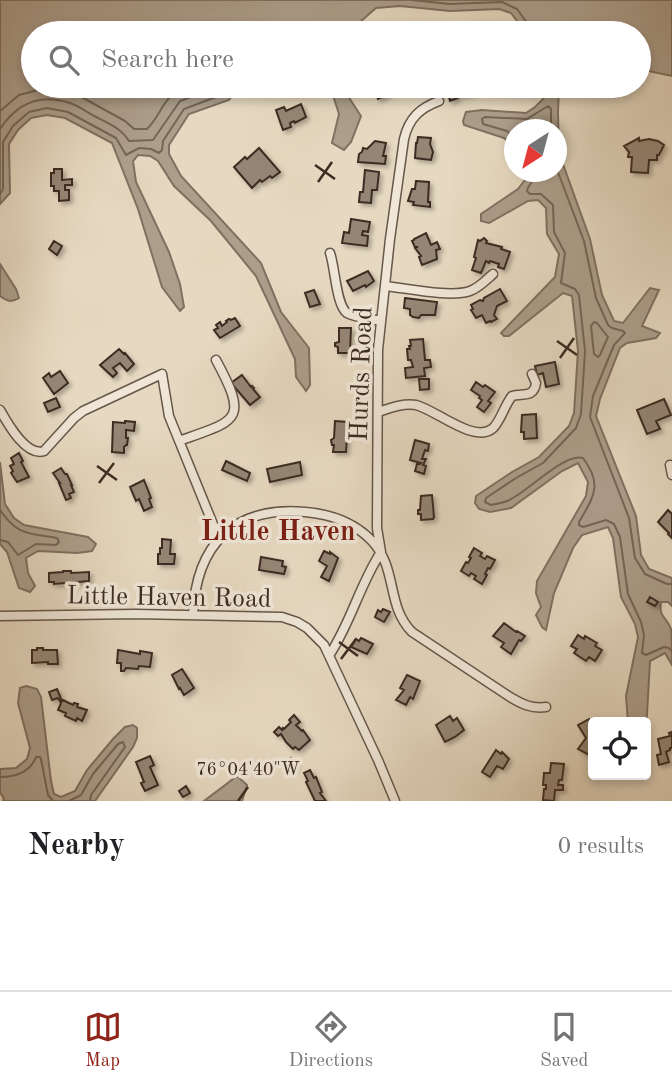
<!DOCTYPE html>
<meta charset="utf-8">
<style>
:root{--surface:#fff;--page:#f6f6f6;--text:#202124;--muted:#757577;--line:#e0e0e0;--accent:#8f2418}
body{margin:0;font-family:"Old Standard TT",serif;background:var(--page);color:var(--text)}
.controls{position:absolute;right:21px;bottom:21px;display:grid;overflow:hidden;border-radius:7px;box-shadow:0 4px 10px #0003}
.controls button{width:63px;height:63px;display:grid;place-items:center;padding:0;border:0;border-bottom:2px solid var(--line);background:var(--surface);color:var(--text);font:35px sans-serif}
.compass{position:absolute;left:504px;top:119px;width:63px;height:63px;border-radius:50%;background:var(--surface);box-shadow:0 4px 10px #0003;rotate:216deg}
.list{margin:0;padding:0;list-style:none}
h2{display:flex;justify-content:space-between;align-items:center;height:91px;margin:0;padding:0 28px;font-size:30px}
h2 small{font-size:23px;font-weight:400;color:var(--muted)}
.icon{flex:none;width:38px;height:38px;fill:none;stroke:currentColor;stroke-width:2;stroke-linecap:round;stroke-linejoin:round}
.map{position:relative;flex:none;width:672px;height:801px;overflow:hidden}
.search{position:absolute;background:var(--surface);box-shadow:0 4px 10px #0003;left:21px;right:21px;top:21px;height:77px;display:flex;align-items:center;gap:18px;box-sizing:border-box;padding:0 24px;border-radius:38px;color:var(--muted);font-size:26px}
.sheet{height:189px;background:var(--surface)}
nav{display:flex;justify-content:space-around;align-items:center;box-sizing:border-box;height:98px;border-top:2px solid var(--line);background:var(--surface);font-size:19px;color:var(--muted)}
nav a{display:grid;justify-items:center;gap:4px}
nav .on{color:var(--accent)}
.map>svg:first-child{display:block}
.water{fill:#ac9e8b;stroke:#7f7061;stroke-width:2}
.lines{fill:none;stroke-linecap:round;stroke-linejoin:round}
.shore{stroke:#746556;stroke-width:2}
.building{fill:#948675;stroke:#3c2c22;stroke-width:2;filter:url(#shadow)}
.street-casing{stroke:#66574a;stroke-width:11}
.street{stroke:#efe6d7;stroke-width:8}
.ticks{fill:none;stroke:#3c2c22;stroke-width:2.5}
.labels{text-anchor:middle;stroke-width:7;stroke-linejoin:round;paint-order:stroke}
.street-label{font-size:26px;fill:#3c2c22;stroke:#efe6d7}
.neighbourhood-label{font-size:28px;font-weight:bold;fill:#7a1f14;stroke:#efe6d7}
.ticks-label{font-size:18px;text-anchor:middle;fill:#3c2c22;stroke:#efe6d7;stroke-width:7;stroke-linejoin:round;paint-order:stroke}
</style>
<div class="map">
<svg width="672" height="801" viewBox="0 0 672 801">
<defs>
<filter id="shadow"><feDropShadow dx="3" dy="3" stdDeviation="2" flood-color="#0004"/></filter>
</defs>
<rect width="100%" height="100%" fill="#e6d9c1"/>
<filter id="stains"><feTurbulence type="fractalNoise" baseFrequency=".00286" numOctaves="4"/><feColorMatrix values="0 0 0 0 .2 0 0 0 0 .09 0 0 0 0 .02 0 0 0 .5 -.17"/></filter>
<radialGradient id="worn" r=".72"><stop offset=".6" stop-color="#630" stop-opacity="0"/><stop offset="1" stop-color="#630" stop-opacity=".3"/></radialGradient>
<!-- water -->
<path class="water" d="M0,0H672V76L639,69V33H526L511,13L499,9L450,11L400,6L376,8L352,29L350,33H33V86H236L237,90L229,100L189,114L169,145V154L181,176L261,263L281,312L309,348L310,385L306,391L296,377L295,359L256,276L211,221L174,186L158,161L150,156L138,155L133,161L136,182L169,252L180,284L184,307L180,311L162,287L138,209L112,143L65,118L47,115L31,118L18,130L9,144L10,193L0,204Z
M330,86H346L348,96L361,116L351,142L344,150L332,143L339,114Z
M544,86H559L558,113L559,153L590,239L602,295L614,321L623,323L650,288L659,290L642,326L660,333L656,338L627,343L620,348L600,399L596,416L636,516L641,555L649,569L672,578V606L668,602H661C658,617 667,617 671,629C672,636 672,656 672,665L665,653L650,661L646,732V722H628L626,696L638,637L635,624L621,597L613,538L608,527L582,535L573,548L554,593L546,630L542,627L536,615L541,607L536,593L537,581L586,496L588,482L578,463L562,471L511,508L490,512L479,509L475,503L476,496L512,472L539,457L569,426L574,413L578,351L572,296L563,293L509,336H504L501,333L555,277L559,254L547,234L546,208L538,200L528,201L489,223L481,221V214L518,189L531,172H556V130H514V146L504,138L464,125L463,121L466,112L482,110L526,113L535,107L544,98Z
M0,264L16,289L19,298C11,303 7,301 0,296Z
M0,462L5,504L14,518L24,525L88,537L96,544L92,551L77,553L38,551L26,558L28,573L35,586L30,592L19,588L7,552L0,544Z
M26,686L37,689L41,697L51,781L54,794L61,797L75,791L87,770L113,739L125,727L133,725L137,728V738L133,747L95,801H3L4,799L0,792V769L16,768L27,759L30,748L18,703L20,688Z
M237,776L247,785L242,801H204Z"/>
<g class="lines">
<!-- shore -->
<path class="shore" d="M412,0L450,4L502,2L517,9L530,27L531,33
M0,111L19,95L42,89H51L76,94L125,121L134,129H147C165,111 160,96 190,86
M0,129C17,103 40,93 70,103C79,106 87,112 94,116C108,123 121,128 129,141L153,140L180,101L220,86
M514,137L507,131L483,124L482,119L485,117L527,119L548,106L551,109V130
M556,167L584,241L596,298L608,325L612,328L623,331L625,333L614,345L593,396L590,417L629,518L635,558L645,574L667,584H672
M536,172C536,180 528,184 527,191L530,194H541L553,205L554,232L565,253L561,283L575,289L579,295L585,351L581,414L576,428L543,463L516,478L486,498L485,502L491,505C496,504 502,503 507,501C526,494 564,452 583,458C603,485 594,496 579,522V525L583,527L606,520L614,524L620,537L628,594L641,622L644,635L642,653L646,655L664,647L669,648L672,652
M0,194L3,189V142L13,126L29,112L47,108L68,112L116,138L126,155L139,148L151,149L159,153L162,150L163,141L184,109L224,94L230,86
M594,322L597,323L608,337L600,355L598,357L594,354L591,326Z
M0,510C18,536 28,533 57,538L59,542L56,545L36,544L18,555L8,542L0,540
M0,777C15,777 30,772 36,757H40L41,759L48,795L53,801
M69,801L81,795L93,774L118,744L123,742L125,747L91,795L90,801"/>
</g>
<!-- building -->
<path class="building" d="M374,86H384L388,94L378,99L374,90L376,89Z
M449,86H468L470,93L462,95L460,90L456,91L458,98L450,101L448,93L451,92Z
M301,104L306,117L295,123L294,121L290,123L291,127L283,130L276,110L284,107L286,111Z
M418,137L431,138L430,144L433,152L431,160L415,158L416,143H417Z
M639,138V141L649,139L658,141L664,145L659,155H657V160H649L648,173L631,172L632,157H628L629,152L624,146Z
M375,141L386,143L383,156H386L385,164L358,162L359,154L362,152L363,148L367,149Z
M259,148L280,172L272,178L270,176L262,182L260,180L252,188L234,167L245,157L247,159Z
M54,169H62V180L72,179V185H65V190H69V200L59,201V191H54V186H51V173H54Z
M365,170L379,172L377,190H372L371,203L359,202L360,192H363Z
M416,181L429,182L428,202H430V207L413,205L414,202L408,201L412,189H415Z
M351,219L370,222L368,232L363,231L362,235L368,236L367,246L342,243L344,232L349,233Z
M426,233L431,245L437,242L440,249L436,250L437,259L422,265L419,257L421,256L415,248L418,247H415L412,241L414,240V239Z
M484,238L487,241L486,243L502,247L501,249L510,252L504,269L498,267L499,264L490,261L489,263L486,261L481,273L472,270L476,258L474,257L478,240L480,241Z
M54,241L62,246L57,255L49,249Z
M368,271L374,281L366,287L365,285L353,291L347,281Z
M500,289L507,301L497,306L494,315L497,319L491,322L490,321L486,323L482,315L476,318L471,310L473,309L471,305L480,300L483,301L484,298Z
M314,290L320,304L310,307L305,293Z
M405,298L437,302L435,315H421L419,318L413,317L410,315V309L404,308Z
M235,318L240,326L220,338L214,330L218,328L216,325L220,322L222,326L227,322L226,321L229,319L231,320Z
M339,328H351L350,353H338V347L335,346V343L339,342Z
M423,339L425,360H430L431,367L424,368L425,376L406,378L405,368L413,367L411,360H408L407,349H410L409,346H411L410,340Z
M119,349L124,354L125,353L134,364L127,371L120,363L113,368L117,373L113,377L100,365Z
M555,362L559,384L546,387L543,373L537,375L535,366Z
M60,371L68,383L54,394L43,378L49,373L51,377Z
M242,375L251,387L252,386L254,388L253,389L260,397L250,405L231,383Z
M419,379H429V389L420,390Z
M476,382L483,387L485,385L495,392L488,401L491,403L484,412L477,407L482,400L479,398L480,396L471,390Z
M56,398L60,407L48,412L44,403Z
M664,399L671,415L656,421L660,429L647,434L637,410Z
M536,414L537,438L524,439V432H521L522,415Z
M125,421L135,422L134,431L126,430V438H128L127,445H126L124,447V453L112,452L113,422L125,423Z
M335,421L348,422L346,452H333L334,445H332L331,440L334,438Z
M415,440L429,444L428,451L425,450L422,459H426L423,465L426,466L424,474L415,471L417,464H420L421,463L410,460Z
M19,453L23,461L21,462L29,477L17,482L11,473L13,471L10,466L14,464L11,458Z
M226,461L250,473L247,481L222,470Z
M300,462L302,475L270,482L267,469Z
M61,468L65,474H67L72,485H71L74,492L69,494L71,498L66,500L59,483H60L53,473Z
M144,480L151,498L149,499L152,507L144,511L139,499L136,501L130,487Z
M432,495L434,517L433,519L421,520V514H418V510H420L421,496Z
M668,510L672,514V538L668,534L669,533L658,522Z
M162,539L171,540L170,554H175L174,564H158V554H160V548H162Z
M474,548L482,553L480,556L485,559L487,556L495,560L490,569L488,568L485,574L487,575L482,584L474,579L476,576L471,573L469,576L461,571L466,562L468,563L471,558L469,557Z
M324,551L330,554V552L338,558L329,581L321,577L327,566L319,561Z
M261,557L283,561L282,566L286,567L284,574L259,570Z
M63,571H71V573L89,572V581L54,584V582H49V573L63,572Z
M650,597L658,602L655,606L647,602Z
M383,609L390,612L384,622L375,617L378,610L381,612Z
M504,623L516,632L517,631L525,636L521,641L519,640L511,654L501,647L504,643L493,636Z
M578,635L584,639L585,636L597,643L595,646L602,650L595,661L589,657L586,661L574,653L577,649L571,646Z
M361,638L373,644L367,654L351,647L356,639L359,641Z
M37,648H43V650H57L58,664H48V662L32,663V650H37Z
M118,650L140,654V651L152,653L150,667L139,666L138,669L126,668L124,671H121V663H117Z
M182,669L194,688L184,695L180,688L179,689L172,675Z
M407,675L420,681L413,699L410,697L406,705L396,700L404,690L400,688Z
M57,689L62,701L63,700L73,705L74,703L78,704L77,707L87,710L82,721L77,718L76,721L65,716L66,713L58,710L61,703L58,698L52,700L49,692Z
M294,715L300,722L296,725L302,731L303,730L310,740L299,750L295,747L293,749L286,742L281,734L278,736L274,732L279,727L282,730L283,728L284,729L291,722L289,720Z
M450,716L453,721L457,718L464,730L455,737L445,742L436,725Z
M589,719L593,726V757L578,749L586,738L578,725Z
M672,732V748H670V750L666,752L669,762L659,765L657,755L661,754L658,739L670,736L669,733Z
M496,750L501,754L502,752L509,759L503,769L497,766L490,777L482,772Z
M150,756L154,765L150,767L158,785L145,791L141,783L144,782L136,762Z
M291,758L296,764L291,768L286,762Z
M551,763L564,764L562,780H559L558,785H563V790H555L554,801L543,800L544,789H546V785H543L544,773H550Z
M310,770L314,778L316,777L322,792L320,793L326,801H315L306,782L308,781L304,773Z
M186,786L190,793L183,797L179,791Z"/>
<g class="lines">
<defs>
<path id="street" d="M330,253C335,267 336,305 347,313C356,318 371,319 381,321
M385,286C406,288 450,298 470,291C479,288 486,280 493,274
M0,410C8,424 26,457 44,451L74,418L83,411L162,374L169,416L219,539
M378,412C390,408 403,403 416,405C436,410 473,443 492,429C500,423 504,406 512,396C523,393 534,398 536,383L532,374
M179,441C238,420 249,421 216,360
M670,465L672,475
M193,615C196,544 234,506 305,512C330,514 355,523 372,541C398,569 386,606 412,632L510,697C522,704 531,709 546,707
M0,616L136,614L282,617L297,622L307,628L324,645L378,760L395,801
M330,654C351,622 360,584 381,552L377,528L378,350L390,239L404,139C409,118 420,108 439,101"/>
</defs>
<!-- street casing -->
<use href="#street" class="street-casing"/>
<!-- street -->
<use href="#street" class="street"/>
</g>
<!-- ticks -->
<path class="ticks" d="M315,165L335,179M318,182L332,162M557,341L577,355M560,358L574,338M97,466L117,480M99,483L114,463M339,642L358,656M341,659L356,639M238,801L248,787"/>
<g class="labels">
<!-- street labels -->
<g class="street-label">
<text transform="translate(360 374) rotate(-88)" y="9">Hurds Road</text>
<text transform="translate(169 596) rotate(1)" y="9">Little Haven Road</text>
</g>
<!-- neighbourhood labels -->
<g class="neighbourhood-label">
<text x="278" y="540">Little Haven</text>
</g>
</g>
<g class="ticks-label">
<text x="248" y="775">76°04'40"W</text>
</g>
<rect width="100%" height="100%" filter="url(#stains)"/>
<rect width="100%" height="100%" fill="url(#worn)"/>
</svg>
<div class="controls">
<button><svg class="icon" aria-label="locate" viewBox="0 0 24 24"><circle cx="12" cy="12" r="6"/><path d="M12 2v4M12 18v4M2 12h4M18 12h4"/></svg></button>
</div>
<svg class="compass" viewBox="-18 -18 36 36"><path d="M0-13l5 13h-10z" fill="#e53935"/><path d="M0 13l5-13h-10z" fill="#757577"/></svg>
<div class="search"><svg class="icon" aria-label="search" viewBox="0 0 24 24"><circle cx="10" cy="10" r="6"/><path d="M15 15l6 6"/></svg>Search here</div>
</div>
<section class="sheet">
<h2>Nearby<small>0 results</small></h2>
<ul class="list">
</ul>
</section>
<nav>
<a class="on"><svg class="icon" aria-label="map" viewBox="0 0 24 24"><path d="M3 6l6-2 6 2 6-2v14l-6 2-6-2-6 2zM9 4v14M15 6v14"/></svg>Map</a>
<a><svg class="icon" aria-label="directions" viewBox="0 0 24 24"><path d="M12 3l9 9-9 9-9-9zM9 14v-3h6M13 9l2 2-2 2"/></svg>Directions</a>
<a><svg class="icon" aria-label="saved" viewBox="0 0 24 24"><path d="M7 4h10v16l-5-4-5 4z"/></svg>Saved</a>
</nav>
